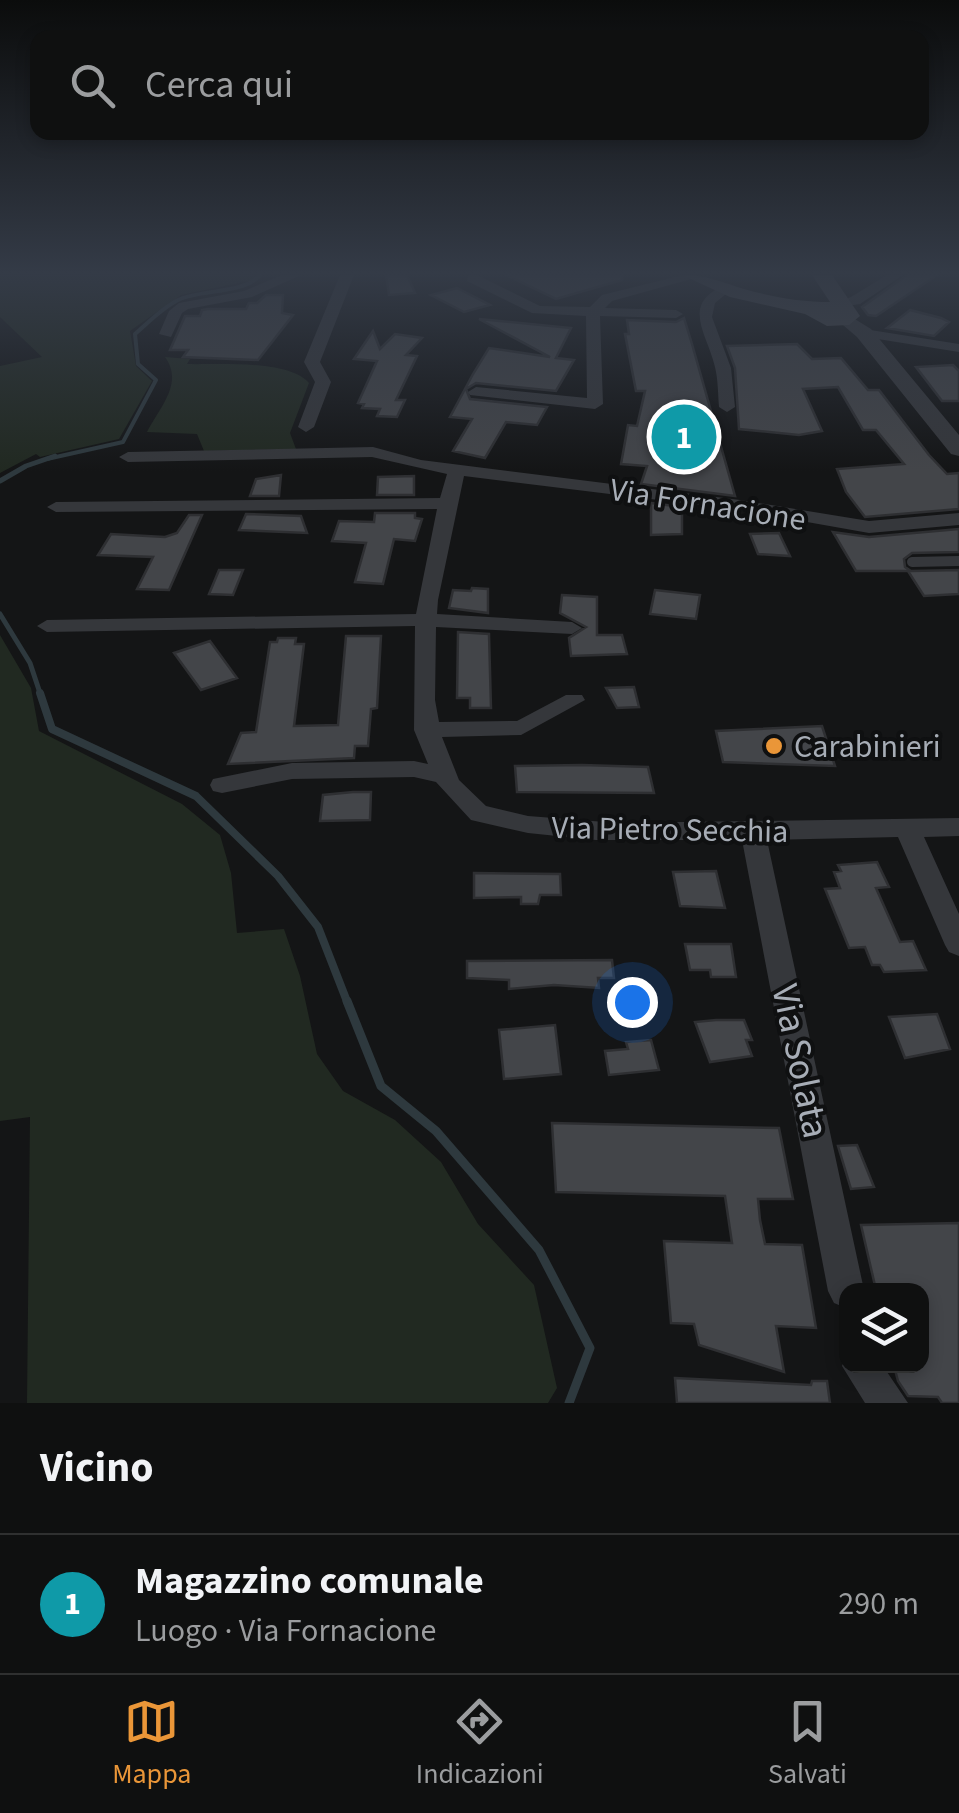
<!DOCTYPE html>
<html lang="it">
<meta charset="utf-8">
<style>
:root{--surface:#0f1010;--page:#1d1e1e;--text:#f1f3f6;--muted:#9b9d9f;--line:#2f3030;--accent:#ea9638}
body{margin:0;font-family:"Source Sans 3",sans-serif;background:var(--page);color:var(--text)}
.controls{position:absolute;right:30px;bottom:30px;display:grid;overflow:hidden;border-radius:20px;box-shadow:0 5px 15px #0003}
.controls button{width:90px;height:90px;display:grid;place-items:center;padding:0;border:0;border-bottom:2px solid var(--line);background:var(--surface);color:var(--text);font:50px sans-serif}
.you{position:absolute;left:632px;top:1002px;width:35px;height:35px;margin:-25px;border:8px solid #fff;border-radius:50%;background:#1a73e8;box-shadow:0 0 0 15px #1a73e833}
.badge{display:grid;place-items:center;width:65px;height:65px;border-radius:50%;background:var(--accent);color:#fff;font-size:32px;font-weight:700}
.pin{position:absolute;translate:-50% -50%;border:5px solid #fff;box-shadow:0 2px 10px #0006}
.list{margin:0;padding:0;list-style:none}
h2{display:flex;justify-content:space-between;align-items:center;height:130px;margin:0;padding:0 40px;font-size:42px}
h2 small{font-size:32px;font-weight:400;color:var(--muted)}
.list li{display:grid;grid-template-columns:65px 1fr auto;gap:30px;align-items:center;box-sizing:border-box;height:140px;padding:0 40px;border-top:2px solid var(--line)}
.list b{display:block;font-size:38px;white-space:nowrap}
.list p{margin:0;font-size:32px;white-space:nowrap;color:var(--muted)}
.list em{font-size:32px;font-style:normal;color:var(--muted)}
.icon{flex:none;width:55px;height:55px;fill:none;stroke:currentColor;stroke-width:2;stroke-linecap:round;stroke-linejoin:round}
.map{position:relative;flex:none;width:959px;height:1403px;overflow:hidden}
.search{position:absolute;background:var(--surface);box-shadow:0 5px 15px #0003;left:30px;right:30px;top:30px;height:110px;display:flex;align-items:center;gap:25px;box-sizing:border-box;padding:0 35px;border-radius:20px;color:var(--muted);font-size:38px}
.sheet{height:270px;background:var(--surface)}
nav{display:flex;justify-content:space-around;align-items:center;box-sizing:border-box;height:140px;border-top:2px solid var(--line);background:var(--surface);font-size:28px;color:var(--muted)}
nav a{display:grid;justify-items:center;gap:5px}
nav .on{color:var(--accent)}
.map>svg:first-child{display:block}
.green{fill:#212921}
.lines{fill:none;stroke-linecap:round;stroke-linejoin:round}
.stream-far3{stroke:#2e393e;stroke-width:4}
.stream-far2{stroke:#2e393e;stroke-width:5}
.stream-far1{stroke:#2e393e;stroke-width:8}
.stream{stroke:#2e393e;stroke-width:9}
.building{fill:#434549;stroke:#2e2f32;stroke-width:2.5}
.service{stroke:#35373b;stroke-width:10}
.minor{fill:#35373b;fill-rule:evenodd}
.tertiary{fill:#35373b;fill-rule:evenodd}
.secondary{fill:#44464b;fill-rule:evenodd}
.poi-dot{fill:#ea9638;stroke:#0f1011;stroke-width:4}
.labels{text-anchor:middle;stroke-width:8;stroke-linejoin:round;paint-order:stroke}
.street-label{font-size:32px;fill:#a7adb6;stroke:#0f1011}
.poi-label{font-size:32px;fill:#a7adb6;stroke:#0f1011;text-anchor:start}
.near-street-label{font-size:38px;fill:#a7adb6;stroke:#0f1011}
</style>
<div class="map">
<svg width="959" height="1403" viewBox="0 0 959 1403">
<rect width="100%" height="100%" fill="#141516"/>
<!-- green -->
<path class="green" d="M0,275H256L253,280L181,295L130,331L136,366L152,381L119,439L40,457L36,454L0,473V366L42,357L0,317Z
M165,357L190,359L187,364C217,365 289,359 309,383L290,433L296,449L204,451L197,434L147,432C160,407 184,383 165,357Z
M0,635L31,688L39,731L182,804L220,835L231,873L237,933L284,929L300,976L317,1054L343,1091L395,1120L441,1162L478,1224L534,1285L557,1388L548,1403H27L30,1117L0,1121Z"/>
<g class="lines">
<!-- stream-far3 -->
<path class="stream-far3" d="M47,459L123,442L156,380L138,364L135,334C149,322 162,308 178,300C201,289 245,294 260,275"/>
<!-- stream-far2 -->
<path class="stream-far2" d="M0,481L26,466L55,456
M0,614L30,663L41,696"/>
<!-- stream-far1 -->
<path class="stream-far1" d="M40,693L52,729L196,796L278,876L318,927L348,1004"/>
<!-- stream -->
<path class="stream" d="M347,1001L381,1086L436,1131L539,1250L590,1348L569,1403"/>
</g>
<!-- building -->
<path class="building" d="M386,275H407L415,293L389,295Z
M506,275H622V280L556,299Z
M907,275H937L876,316L868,315L862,307Z
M457,288L490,305L464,312L431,295Z
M266,295H283L282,313L293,315L258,360L183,357L188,350H170L185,316H200L202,310L208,309H246L249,303H257Z
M910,310L941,318L949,322L934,336L887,328Z
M684,318L692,344L735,496L641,484L647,466L621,464L628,425L637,426L645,391H636L625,334H629L627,320L676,322Z
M479,319L571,328L556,358L574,360L556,391L476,383L466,389L470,399L547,407L537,425L506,422L485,458L453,451L472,419L450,417L473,374L489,348L550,357Z
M373,331L380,349L395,334L422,338L406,355L417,356L396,400H405L397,417L377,416L380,409L362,408L364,404L358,403L377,361L354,359Z
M797,344L812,359L841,358L868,390H879L929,455L947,474L959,473V509L865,517L846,492L837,469L904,464L876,430H863L838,387L803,389L822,431L799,435L739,429L735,368L727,346Z
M953,365L959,371V401H942L916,367Z
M281,475L279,496H250L256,479Z
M414,476V495H377L378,477Z
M651,503L682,507V534L651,535Z
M375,513H415V518L422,519L415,541L394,539L383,584L355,582L366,543L332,541L339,521L374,522Z
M246,514L301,516L307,533L239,530Z
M189,515H202L169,590L137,589L153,557L98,555L111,534L165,537L177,533Z
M959,529V552L912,553L904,559L905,567L911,571L959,570V594L924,596L908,571H856L833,532L869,537Z
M779,533L790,556L758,554L750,534Z
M219,570H243L233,595L209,594Z
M472,588L488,589V613L449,608L453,590L471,591Z
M655,590L700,595L696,619L650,614Z
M562,595L597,597V635H622L627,654L571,656L569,638L586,627L560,613Z
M458,632L489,634L491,708H470V698H457Z
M346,636H381L377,708L371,709L368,746H355L354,758L228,764L241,733L256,732L270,642H277L278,638H296L295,644H304L294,726L338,725Z
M210,641L237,678L201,690L174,653Z
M634,687L639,707L617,708L606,688Z
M822,726L835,766L723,762L716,731Z
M582,765L648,767L654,793L517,792L515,766Z
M353,792H371L370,820L320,821L323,795Z
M877,862L889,887L876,888L900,942L913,941L926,970L884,972L880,965H872L865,947L849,948L825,889L840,888L834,872L841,871L838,865Z
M716,871L725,908L680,906L673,872Z
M474,873L560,874L561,895H540L538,904H521V897L474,898Z
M685,944H731L736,977H711L710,970H690Z
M612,960L614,978H598L599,988L554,985L509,989V980L467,978V961Z
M937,1014L950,1049L905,1058L889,1017Z
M716,1020H744L752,1040H746L752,1056L710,1062L695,1022Z
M555,1025L561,1074L504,1079L499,1030Z
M651,1040L659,1070L609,1075L605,1051L628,1049L626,1042Z
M552,1123L779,1128L793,1199H758L760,1220L765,1244L802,1245L816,1328L776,1326L784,1372L699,1345L694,1324L671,1323L664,1241L732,1243L725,1196L556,1192Z
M857,1145L874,1187L851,1189L838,1146Z
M959,1223V1403H942L938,1397L908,1396L898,1381L894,1366H922V1290H876L861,1225Z
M675,1378L811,1385L812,1381H827L830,1403H677Z"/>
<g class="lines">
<!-- service -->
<path class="service" d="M912,562L959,561"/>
<!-- minor -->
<path class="minor" d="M282,275H301L252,297L188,309L182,313L171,337L159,334L169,311L179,303L244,291Z
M340,275H354L320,362L331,382L314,427L306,432L298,427L315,382L304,362Z
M468,275H477L540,306L590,307L602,295L683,275L702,276L612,301L605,308L676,310L683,314L676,318L600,316L603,404L595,409L470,395L468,392L476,387L587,398L586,316L532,313L467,281Z
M887,275H903L860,304L841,307L834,303L851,297Z
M725,285L732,289L715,303L712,317L731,368L735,407L727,412L719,407C718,394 718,379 715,367C707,333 680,304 725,285Z
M864,329L959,344V352L859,336L857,333Z
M373,447L421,460L740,500L869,521L959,513V525L869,533L740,510L464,476L438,600L437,614L572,622L582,628L572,634L436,627L435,700L439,722L517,721L566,695H582L585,700L521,735L442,737L459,780L486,806L528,816L618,823L959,818V836L924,837L959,914V956L949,952L945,945L898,837L767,840L864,1290H846V1308L834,1303L828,1291L742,840H596L528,833L471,820L436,782L414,777L292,779L222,793L213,791L210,785L213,779L292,763L414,761L428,764L414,730L415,626L47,632L37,626L47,620L416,614L437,509L56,512L47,507L56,502L440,498L447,474L372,457L128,462L119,457L128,452Z
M846,1354V1366H883L908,1403H865L842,1366Z"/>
<!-- tertiary -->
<path class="tertiary" d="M845,313L871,329L959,435V456L951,454L857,337L836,319Z"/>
<!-- secondary -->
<path class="secondary" d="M682,275C707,275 721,282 744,289C772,297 802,302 830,302L812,275H832L860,316L849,325L827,326L805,314L730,297Z"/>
</g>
<!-- sky -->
<linearGradient id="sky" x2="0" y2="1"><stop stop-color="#0b0c0c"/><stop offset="0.58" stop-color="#343b47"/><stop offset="1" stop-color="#343b47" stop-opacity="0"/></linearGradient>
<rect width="959" height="471" fill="url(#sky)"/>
<!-- markers -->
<circle class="poi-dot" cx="774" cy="746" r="10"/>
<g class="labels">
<!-- street labels -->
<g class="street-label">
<text transform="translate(708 504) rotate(9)" y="11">Via Fornacione</text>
<text transform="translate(670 829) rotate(1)" y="11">Via Pietro Secchia</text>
</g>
<!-- poi labels -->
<g class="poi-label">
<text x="794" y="757">Carabinieri</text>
</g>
<!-- near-street labels -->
<g class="near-street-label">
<text transform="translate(801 1061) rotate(78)" y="13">Via Solata</text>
</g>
</g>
</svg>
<div class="controls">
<button><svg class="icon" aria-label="layers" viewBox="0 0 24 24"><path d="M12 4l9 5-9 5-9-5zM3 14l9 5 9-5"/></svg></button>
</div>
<div class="you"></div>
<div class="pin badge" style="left:684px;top:437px;background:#0f9aa8">1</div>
<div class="search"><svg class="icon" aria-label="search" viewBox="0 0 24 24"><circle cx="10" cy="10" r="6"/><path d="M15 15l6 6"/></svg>Cerca qui</div>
</div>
<section class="sheet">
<h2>Vicino<small></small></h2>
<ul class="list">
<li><span class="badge" style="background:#0f9aa8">1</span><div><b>Magazzino comunale</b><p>Luogo · Via Fornacione</p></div><em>290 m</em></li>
</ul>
</section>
<nav>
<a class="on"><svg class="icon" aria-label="map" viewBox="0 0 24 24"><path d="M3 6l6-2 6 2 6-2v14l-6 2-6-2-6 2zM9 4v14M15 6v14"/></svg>Mappa</a>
<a><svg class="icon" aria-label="directions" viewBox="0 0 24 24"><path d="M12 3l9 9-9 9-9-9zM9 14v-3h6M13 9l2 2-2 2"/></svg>Indicazioni</a>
<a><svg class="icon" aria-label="saved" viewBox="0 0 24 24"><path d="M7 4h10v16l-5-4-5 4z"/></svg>Salvati</a>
</nav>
